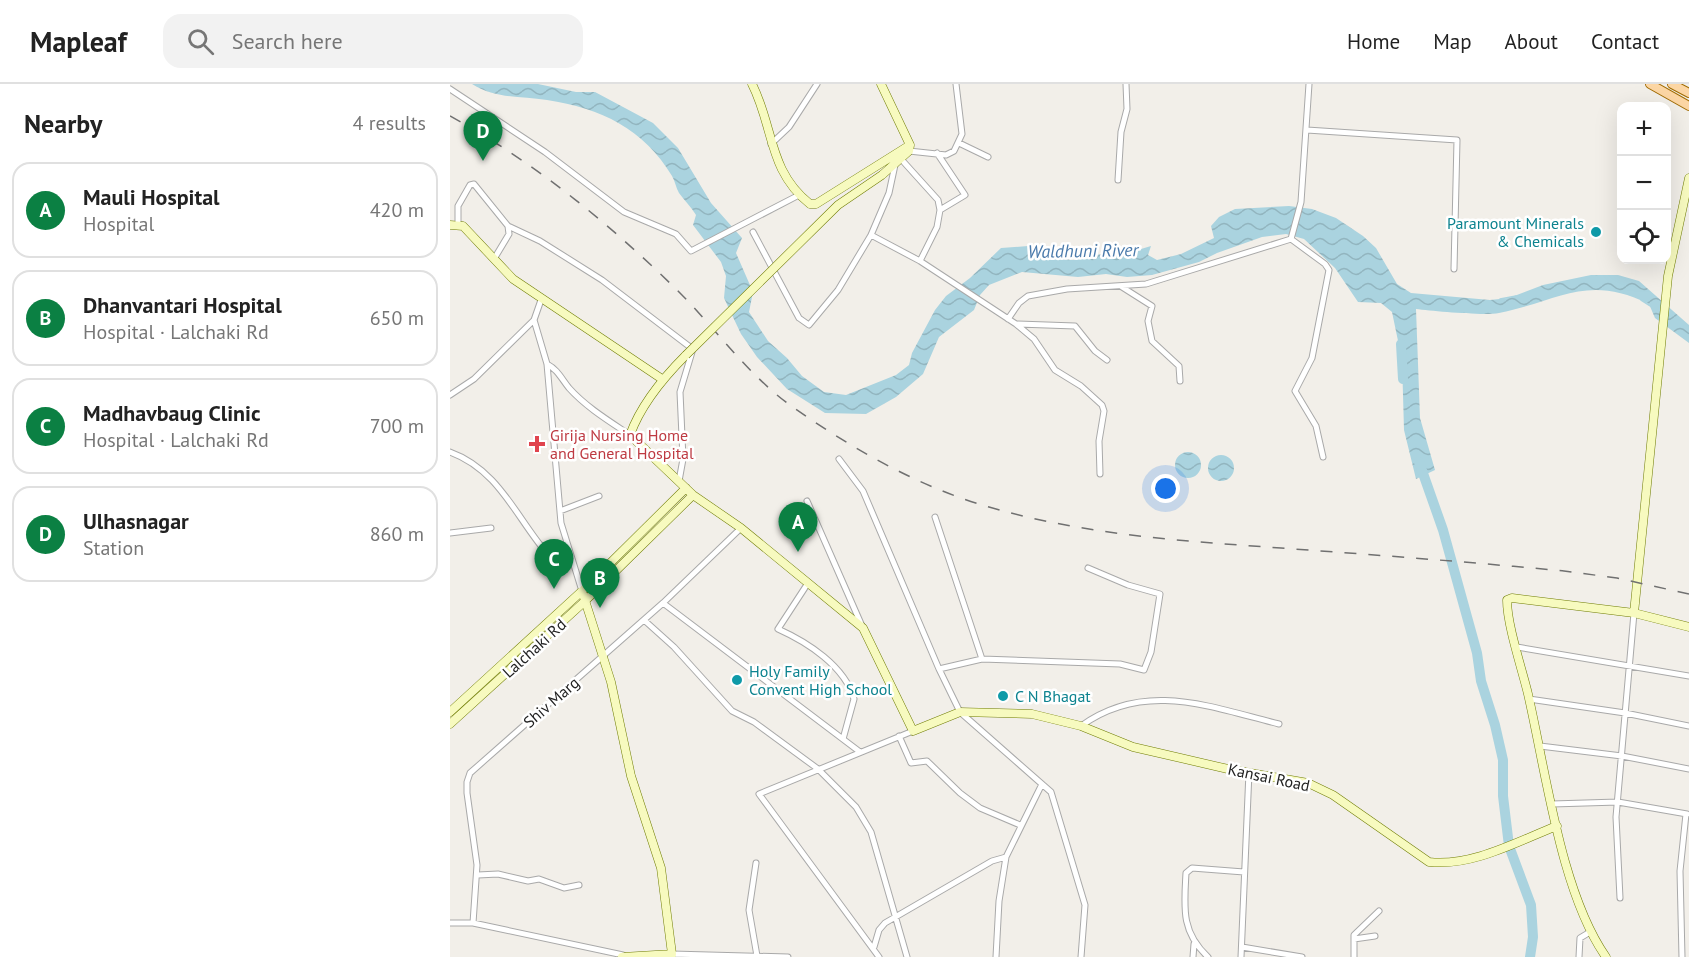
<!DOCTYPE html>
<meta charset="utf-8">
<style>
:root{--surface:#fff;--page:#f2f2f2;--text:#222;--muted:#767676;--line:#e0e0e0;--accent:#0b8043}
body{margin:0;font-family:"PT Sans",sans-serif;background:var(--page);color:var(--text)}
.controls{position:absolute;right:18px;top:18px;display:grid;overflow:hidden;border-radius:12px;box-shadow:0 6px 24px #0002}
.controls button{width:54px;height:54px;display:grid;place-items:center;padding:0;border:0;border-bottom:2px solid var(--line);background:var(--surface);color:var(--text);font:30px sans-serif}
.you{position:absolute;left:716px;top:405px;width:21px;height:21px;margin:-15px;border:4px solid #fff;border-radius:50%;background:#1a73e8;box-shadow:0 0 0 9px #1a73e833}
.badge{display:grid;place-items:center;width:39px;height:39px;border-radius:50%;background:var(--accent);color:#fff;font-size:20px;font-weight:700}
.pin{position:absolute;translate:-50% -50px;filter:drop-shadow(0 2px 3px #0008)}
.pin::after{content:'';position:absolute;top:32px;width:21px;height:18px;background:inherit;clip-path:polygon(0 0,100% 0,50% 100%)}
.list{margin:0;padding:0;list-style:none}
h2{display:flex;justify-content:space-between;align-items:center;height:78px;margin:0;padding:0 24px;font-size:26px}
h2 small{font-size:20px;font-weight:400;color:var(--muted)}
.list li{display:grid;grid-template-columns:39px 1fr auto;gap:18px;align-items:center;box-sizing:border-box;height:96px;margin:0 12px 12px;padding:0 12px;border:2px solid var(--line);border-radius:18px}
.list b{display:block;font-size:22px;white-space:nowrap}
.list p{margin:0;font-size:20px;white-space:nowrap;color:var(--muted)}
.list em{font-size:20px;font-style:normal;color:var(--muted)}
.icon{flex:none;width:33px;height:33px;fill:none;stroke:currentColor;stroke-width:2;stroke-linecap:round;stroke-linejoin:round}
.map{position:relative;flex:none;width:1239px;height:873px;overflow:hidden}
header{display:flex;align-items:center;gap:36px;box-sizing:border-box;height:84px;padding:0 30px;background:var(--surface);border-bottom:2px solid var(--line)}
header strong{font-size:28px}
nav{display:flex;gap:33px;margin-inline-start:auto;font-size:21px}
.search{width:420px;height:54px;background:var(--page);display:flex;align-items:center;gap:15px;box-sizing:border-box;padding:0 21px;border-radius:18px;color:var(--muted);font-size:22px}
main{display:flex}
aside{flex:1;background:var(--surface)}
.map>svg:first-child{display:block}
.water{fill:url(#water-waves)}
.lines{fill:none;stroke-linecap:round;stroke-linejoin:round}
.stream{stroke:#aad3df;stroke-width:1.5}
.river{stroke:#aad3df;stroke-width:10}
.street-casing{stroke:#a9a9a9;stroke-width:7}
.secondary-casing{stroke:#707d05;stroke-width:9}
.primary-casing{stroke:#a06b00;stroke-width:10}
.street{stroke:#fff;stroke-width:5}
.secondary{stroke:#f7fabf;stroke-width:8}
.primary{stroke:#fcd6a4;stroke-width:8}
.rail{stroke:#707070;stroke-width:1.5;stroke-dasharray:12 12;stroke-linecap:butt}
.secondary-bridge-casing{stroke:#707d05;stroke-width:9;stroke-linecap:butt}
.secondary-bridge{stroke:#f7fabf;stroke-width:8}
.culture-dot{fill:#0f9aa8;stroke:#fff;stroke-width:2}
.health-dot{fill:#e0444e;stroke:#fff;stroke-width:2}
.labels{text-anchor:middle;stroke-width:5;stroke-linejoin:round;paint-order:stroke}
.culture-label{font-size:16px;fill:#0d838f;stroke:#fff;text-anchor:start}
.health-label{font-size:16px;fill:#be3a42;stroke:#fff;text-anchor:start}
.street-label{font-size:16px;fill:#222;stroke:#fff}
.water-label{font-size:18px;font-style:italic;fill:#4a7aab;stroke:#fff}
</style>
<header>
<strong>Mapleaf</strong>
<div class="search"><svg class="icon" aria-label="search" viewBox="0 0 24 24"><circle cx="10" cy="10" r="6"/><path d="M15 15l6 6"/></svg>Search here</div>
<nav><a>Home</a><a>Map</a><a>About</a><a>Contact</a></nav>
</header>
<main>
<aside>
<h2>Nearby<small>4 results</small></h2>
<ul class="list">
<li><span class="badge">A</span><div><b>Mauli Hospital</b><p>Hospital</p></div><em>420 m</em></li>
<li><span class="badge">B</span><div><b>Dhanvantari Hospital</b><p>Hospital · Lalchaki Rd</p></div><em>650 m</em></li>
<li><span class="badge">C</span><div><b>Madhavbaug Clinic</b><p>Hospital · Lalchaki Rd</p></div><em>700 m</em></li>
<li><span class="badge">D</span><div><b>Ulhasnagar</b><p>Station</p></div><em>860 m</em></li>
</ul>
</aside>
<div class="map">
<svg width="1239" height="873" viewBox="0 0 1239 873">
<defs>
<pattern id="water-waves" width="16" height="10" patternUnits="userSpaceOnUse" patternTransform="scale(1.5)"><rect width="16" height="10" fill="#aad3df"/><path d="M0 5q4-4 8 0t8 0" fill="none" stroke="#92b5bf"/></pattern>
</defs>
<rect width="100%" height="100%" fill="#f2efe9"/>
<!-- water -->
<path class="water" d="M22,0H88L126,8H145L203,39L228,64L261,119L292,154L286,169L303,208L299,228L318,257L337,274L352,292L374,308L396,311L446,291L459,281L462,269L485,226L496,212L520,194L551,164L578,162L610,175L624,176L660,168H681L701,162L698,171L707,176L731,170L764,154L761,142L769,133L785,125L839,122L862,125L886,134L913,152L926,164L947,200L961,209L1040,216L1059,214L1093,201L1141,191H1168L1189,197L1239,241V259L1205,234L1199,220C1137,189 1109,217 1049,229C1034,232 983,227 966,225L970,334L985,386L966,395L954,346L952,276L942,228L931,219L908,218L885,184L854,155L836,150L812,153L767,169L749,178L702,191L677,193L656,190L628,193L572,188L539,201L530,211L524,226L489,253L473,290L446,313L416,330L375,329L337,305L307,273L291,250L274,214L276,192L271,178L243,141L246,131C241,123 235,117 229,109C226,104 225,97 222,92C194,45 151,24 97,16C70,12 46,15 22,0Z
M725 381a13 13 0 1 1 26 0a13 13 0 1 1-26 0Z
M758 384a13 13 0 1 1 26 0a13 13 0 1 1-26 0Z"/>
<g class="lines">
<!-- stream -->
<path class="stream" d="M1050,215L1066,212
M1191,216L1202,223"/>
<!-- river -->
<path class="river" d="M951,260L953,295
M969,378L993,446L1027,569L1031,597L1045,641L1053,676V712L1059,762L1081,821L1083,853L1080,873"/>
<defs>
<path id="street" d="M0,5L95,68L174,128L226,150L241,167L349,111
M857,46L1007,56L1004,185
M509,59L538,73
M321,60L339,43L367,0
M459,67L496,71L504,67L512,50L506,0
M451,75L488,116L490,126
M445,81L439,109L421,151L470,177L566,240L584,255L605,286L631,302L652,321L654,327L649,357L650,390
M668,96L671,48L677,25L676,0
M8,140V122L20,101L24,100L58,142L90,157L152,196L240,263L242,268L230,308L233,375L229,397
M303,148L349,234L359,241L388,206L421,151
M841,155L875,180L879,186L862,274L845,307L866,342L873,373
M44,175L59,150L58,142
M470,177L487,143L490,126L515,111L487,69
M672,203L702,222L698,237L702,257L729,282L730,297
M91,216L84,236L97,280L111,439L132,507
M558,235L569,219L578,212L617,205L696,200L841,155L851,118L859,0
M568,240L625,242L645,267L657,276
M97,280C108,286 111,294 119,304C136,323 159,337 180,351
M0,311L24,295L84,236
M0,368C50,386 67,436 100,473H121
M389,375L413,407L489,585L510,628L601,708L635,821L631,873
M357,417L412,542
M110,427L149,412
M485,433L532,575
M0,449L41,444
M358,499L328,545C357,558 395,582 404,615L393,655
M213,519L410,668
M194,536L224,563L282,627L304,638L368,685L406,723L421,748L457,873
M1067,563L1239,592
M489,585L532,575L670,580L694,586L701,568L710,510L678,501L638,484
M1079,615L1175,629L1239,642
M631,642C695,596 760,623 829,640
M449,652L461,679L477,677L510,709L530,724L570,741
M1090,662L1172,672L1239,685
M1102,720L1168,718L1237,730
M306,779L299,826L307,872
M28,791L48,790L78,797L89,795L114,804L129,801
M1170,814L1166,733L1184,529
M0,839H23L173,871
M23,839L27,781L17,709V698L20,689L213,519L291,444
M904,855L925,852
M424,863L429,846L435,839L542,777L556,773
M792,863L852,873
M222,872V870L338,873
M429,873L309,710L463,647
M546,873L549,817L556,773L592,700
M743,873L744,860
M758,873C731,848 734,824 736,789L742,784L794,788
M791,873L799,688
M904,873V851L929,827
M1129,873L1130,854L1140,848
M1232,873L1230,787L1236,730"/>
<path id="secondary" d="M302,0C324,43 318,87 360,120H366L460,61
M431,0L460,61L459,67L432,91
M0,141L13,142L63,195L212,295
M236,271C213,294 191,320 180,351L243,411L291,444L413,544L463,647L510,628L582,630L631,642L683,663L778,685L858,699L883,711L979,778C1022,783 1068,757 1107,742
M132,507L161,598L181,692L211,784L222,870L172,873
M1184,529L1218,192L1239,94
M0,628L132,507L236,404
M0,640L134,518L243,411
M1156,873C1111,809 1096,688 1078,610C1072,585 1057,541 1057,516L1062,514L1184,529L1239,543"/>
<path id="primary" d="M1200,0L1239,22
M1222,0L1239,9"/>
</defs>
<!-- street casing -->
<use href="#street" class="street-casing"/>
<!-- secondary casing -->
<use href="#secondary" class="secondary-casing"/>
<!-- primary casing -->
<use href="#primary" class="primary-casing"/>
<!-- street -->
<use href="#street" class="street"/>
<!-- secondary -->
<use href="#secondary" class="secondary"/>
<!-- primary -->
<use href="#primary" class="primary"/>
<!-- rail -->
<path class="rail" d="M0,32C84,78 156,137 224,203C264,242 298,292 344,324C403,365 469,403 539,423C635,451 733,457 831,464C926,471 1020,478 1114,487L1167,494L1239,510"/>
<defs>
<path id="secondary-bridge" d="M236,271L388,121L432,91"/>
</defs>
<!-- secondary-bridge casing -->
<use href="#secondary-bridge" class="secondary-bridge-casing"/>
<!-- secondary-bridge -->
<use href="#secondary-bridge" class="secondary-bridge"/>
</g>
<!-- markers -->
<g class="culture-dot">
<circle cx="1146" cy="148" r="6"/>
<circle cx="287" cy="596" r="6"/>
<circle cx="553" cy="612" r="6"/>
</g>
<path class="health-dot" d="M84 351h6v6h6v6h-6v6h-6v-6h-6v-6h6z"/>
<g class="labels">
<!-- culture labels -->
<g class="culture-label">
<text x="1134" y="145" text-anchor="end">Paramount Minerals<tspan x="1134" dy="18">&amp; Chemicals</tspan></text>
<text x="299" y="593">Holy Family<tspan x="299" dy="18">Convent High School</tspan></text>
<text x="565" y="618">C N Bhagat</text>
</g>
<!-- health labels -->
<g class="health-label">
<text x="100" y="357">Girija Nursing Home<tspan x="100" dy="18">and General Hospital</tspan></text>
</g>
<!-- street labels -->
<g class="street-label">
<text transform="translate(84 564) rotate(-42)" y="6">Lalchaki Rd</text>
<text transform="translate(101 618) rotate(-41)" y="6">Shiv Marg</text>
<text transform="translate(819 693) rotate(12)" y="6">Kansai Road</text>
</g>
<!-- water labels -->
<g class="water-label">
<text transform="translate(633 167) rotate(-1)" y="6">Waldhuni River</text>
</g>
</g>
</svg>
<div class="controls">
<button>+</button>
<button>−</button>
<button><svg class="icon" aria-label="locate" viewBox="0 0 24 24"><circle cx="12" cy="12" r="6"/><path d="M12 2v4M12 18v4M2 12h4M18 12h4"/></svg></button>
</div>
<div class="you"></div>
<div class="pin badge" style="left:348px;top:468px">A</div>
<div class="pin badge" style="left:150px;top:524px">B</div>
<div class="pin badge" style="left:104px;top:505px">C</div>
<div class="pin badge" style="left:33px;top:77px">D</div>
</div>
</main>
